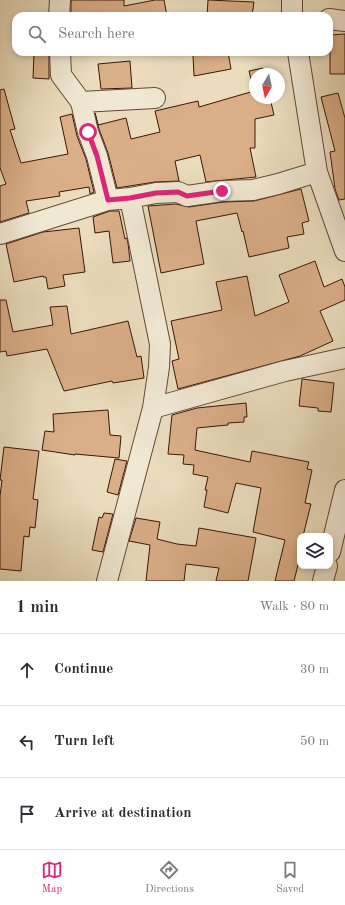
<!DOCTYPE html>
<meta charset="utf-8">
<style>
:root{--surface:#fff;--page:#f2f2f3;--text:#2b2b33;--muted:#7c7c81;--line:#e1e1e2;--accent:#db2777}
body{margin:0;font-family:"Old Standard TT",serif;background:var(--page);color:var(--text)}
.controls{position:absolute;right:12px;bottom:12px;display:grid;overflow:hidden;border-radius:8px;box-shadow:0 2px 6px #0003}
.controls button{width:36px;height:36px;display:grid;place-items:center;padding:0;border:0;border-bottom:1px solid var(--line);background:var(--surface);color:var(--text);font:20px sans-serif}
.compass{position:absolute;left:249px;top:68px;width:36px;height:36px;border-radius:50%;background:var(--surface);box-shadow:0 2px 6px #0003;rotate:189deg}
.stop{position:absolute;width:12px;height:12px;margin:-9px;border:3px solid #db2777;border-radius:50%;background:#fff}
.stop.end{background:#db2777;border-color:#fff;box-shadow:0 1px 4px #0008}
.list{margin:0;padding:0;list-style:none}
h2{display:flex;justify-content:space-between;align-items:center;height:52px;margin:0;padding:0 16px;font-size:17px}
h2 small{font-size:13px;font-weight:400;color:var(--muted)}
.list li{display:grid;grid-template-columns:26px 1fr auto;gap:12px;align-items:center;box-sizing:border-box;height:72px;padding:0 16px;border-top:1px solid var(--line)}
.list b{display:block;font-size:15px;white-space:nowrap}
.list em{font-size:13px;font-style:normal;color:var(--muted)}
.icon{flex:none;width:22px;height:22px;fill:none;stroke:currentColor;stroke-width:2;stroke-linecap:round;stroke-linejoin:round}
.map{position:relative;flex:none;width:345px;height:581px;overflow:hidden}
.search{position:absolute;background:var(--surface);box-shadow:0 2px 6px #0003;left:12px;right:12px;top:12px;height:44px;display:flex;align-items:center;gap:10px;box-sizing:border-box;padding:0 14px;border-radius:12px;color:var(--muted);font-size:15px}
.sheet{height:268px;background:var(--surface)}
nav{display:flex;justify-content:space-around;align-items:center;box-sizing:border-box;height:56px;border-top:1px solid var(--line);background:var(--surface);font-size:11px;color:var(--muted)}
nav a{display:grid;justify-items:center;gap:2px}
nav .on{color:var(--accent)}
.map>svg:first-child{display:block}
.building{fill:#daae87;stroke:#381708}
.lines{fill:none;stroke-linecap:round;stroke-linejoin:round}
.minor-casing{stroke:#644835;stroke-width:22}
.minor{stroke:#f1e8d4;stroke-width:20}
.route{stroke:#db2777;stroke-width:5}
</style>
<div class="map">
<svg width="345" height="581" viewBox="0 0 345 581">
<rect width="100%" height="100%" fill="#eadcbd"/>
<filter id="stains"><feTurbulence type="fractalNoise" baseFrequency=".005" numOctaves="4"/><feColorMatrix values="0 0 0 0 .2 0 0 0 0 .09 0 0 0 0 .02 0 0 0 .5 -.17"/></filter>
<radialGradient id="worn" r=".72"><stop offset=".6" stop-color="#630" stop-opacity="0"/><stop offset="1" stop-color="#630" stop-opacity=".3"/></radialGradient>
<!-- building -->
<path class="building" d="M71,0H124V6L155,0H164L167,16H71Z
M208,0L254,2L252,16H207Z
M345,34V74H330V35Z
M34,52H49V79L33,78Z
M212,52H228L231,69L194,76L193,55Z
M130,61L132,88L101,89L98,64Z
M263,68L265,74H255V98H270L274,115L255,119V148H250L256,177L206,182L200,155L175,161L179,181L155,182L117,188L108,153L99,129L95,113L98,125L126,118L131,139L160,132L155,111L198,101L199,107L254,91L249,71Z
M4,89L15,129L10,130L21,163L68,154L60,117L72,114L77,136L86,159L94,192L90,194L89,187L59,192L60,196L26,201L29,213L0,222V186L6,184L0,168V90Z
M338,93L345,118V199L339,200L335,189L330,152L335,151L321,97Z
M301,189L309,221L302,223L304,234L287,237L289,248L249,257L243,231L242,232L237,213L196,221L204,264L161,273L148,206L176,204L189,207L223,202L254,201Z
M110,211H119L125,239L127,238L128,243L130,261L113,263L109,231L95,233L93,217Z
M79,228L85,272L63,275L65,286L48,289L46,277H43V276L14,282L6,244L43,232Z
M315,261L324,287L342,279L345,287V300L320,311L333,341L300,356L178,389L172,361L179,359L171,321L222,310L216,282L247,276L255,316L289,302L279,275Z
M0,300H6L13,332L53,325L50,307L67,306L71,334L128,321L137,357L141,356L144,378L113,383L112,381L64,391L47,349L7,356L6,351L0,352Z
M302,379L334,383L331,412L318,411V408L299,406Z
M246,403L247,417H244V422L228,423V425L197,428L195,450L250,462L252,451L309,462L307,469L312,470L305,503L311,504L303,536H300V557L294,581H275L285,540L253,532L261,488L236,483L228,513L204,507L207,490H205L208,477L193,474L194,465L183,464L184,455L168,454L172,415L197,408Z
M108,410L110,435L121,436L119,458L75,454V455L42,450L45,431L54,432L53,414Z
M4,447L39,451L33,499L38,500L35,528L30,527L29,537L24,536L21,571L0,569V496L2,480H0Z
M115,459L127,461L118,495L107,492Z
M104,513L113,514L103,552L92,550L99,517L102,518Z
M136,518L160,522L157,539L177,544L196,546L199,528L256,538L248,581H216L219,568L186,564L184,581H146L150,545L129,541Z"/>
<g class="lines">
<defs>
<path id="minor" d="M292,0V16
M59,16L60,0
M329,19L345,21
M60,52L61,75L81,102L88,132L97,156L108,200
M298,52L317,172L345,251
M81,102L155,98
M0,234L108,200L130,198L156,193L178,192L187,196L222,191L253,190L278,184L317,172
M153,408L285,371L345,358
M330,552L345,490
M107,581L153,408L159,367L160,344L130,198
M323,581L327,566"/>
</defs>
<!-- minor casing -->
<use href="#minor" class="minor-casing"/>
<!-- minor -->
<use href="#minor" class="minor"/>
</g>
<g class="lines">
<!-- route -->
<path class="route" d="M88,132L97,156L108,200L130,198L156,193L178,192L187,196L222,191"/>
</g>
<rect width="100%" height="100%" filter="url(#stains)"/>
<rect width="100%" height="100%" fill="url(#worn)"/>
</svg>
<div class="controls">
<button><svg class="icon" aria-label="layers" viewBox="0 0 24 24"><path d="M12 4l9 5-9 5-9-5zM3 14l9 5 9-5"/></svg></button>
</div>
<svg class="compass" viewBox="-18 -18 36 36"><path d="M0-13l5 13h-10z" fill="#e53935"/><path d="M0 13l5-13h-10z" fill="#7c7c81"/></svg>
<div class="stop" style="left:88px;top:132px"></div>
<div class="stop end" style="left:222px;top:191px"></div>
<div class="search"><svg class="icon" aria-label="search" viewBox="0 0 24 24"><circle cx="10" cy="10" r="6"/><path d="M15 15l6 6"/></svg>Search here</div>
</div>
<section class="sheet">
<h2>1 min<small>Walk · 80 m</small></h2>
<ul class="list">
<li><svg class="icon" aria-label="ahead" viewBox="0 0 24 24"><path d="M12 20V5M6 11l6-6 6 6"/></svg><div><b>Continue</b></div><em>30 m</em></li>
<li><svg class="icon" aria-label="left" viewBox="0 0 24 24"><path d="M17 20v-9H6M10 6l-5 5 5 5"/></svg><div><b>Turn left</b></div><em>50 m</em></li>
<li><svg class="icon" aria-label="arrive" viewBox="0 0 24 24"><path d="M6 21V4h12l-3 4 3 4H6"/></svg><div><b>Arrive at destination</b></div></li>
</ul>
</section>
<nav>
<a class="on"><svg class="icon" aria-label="map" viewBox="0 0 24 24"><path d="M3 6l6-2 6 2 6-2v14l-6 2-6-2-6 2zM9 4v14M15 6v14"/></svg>Map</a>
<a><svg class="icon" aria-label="directions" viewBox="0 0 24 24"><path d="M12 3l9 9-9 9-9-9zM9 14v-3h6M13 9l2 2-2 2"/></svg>Directions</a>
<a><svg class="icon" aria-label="saved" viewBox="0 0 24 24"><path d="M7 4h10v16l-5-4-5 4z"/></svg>Saved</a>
</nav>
